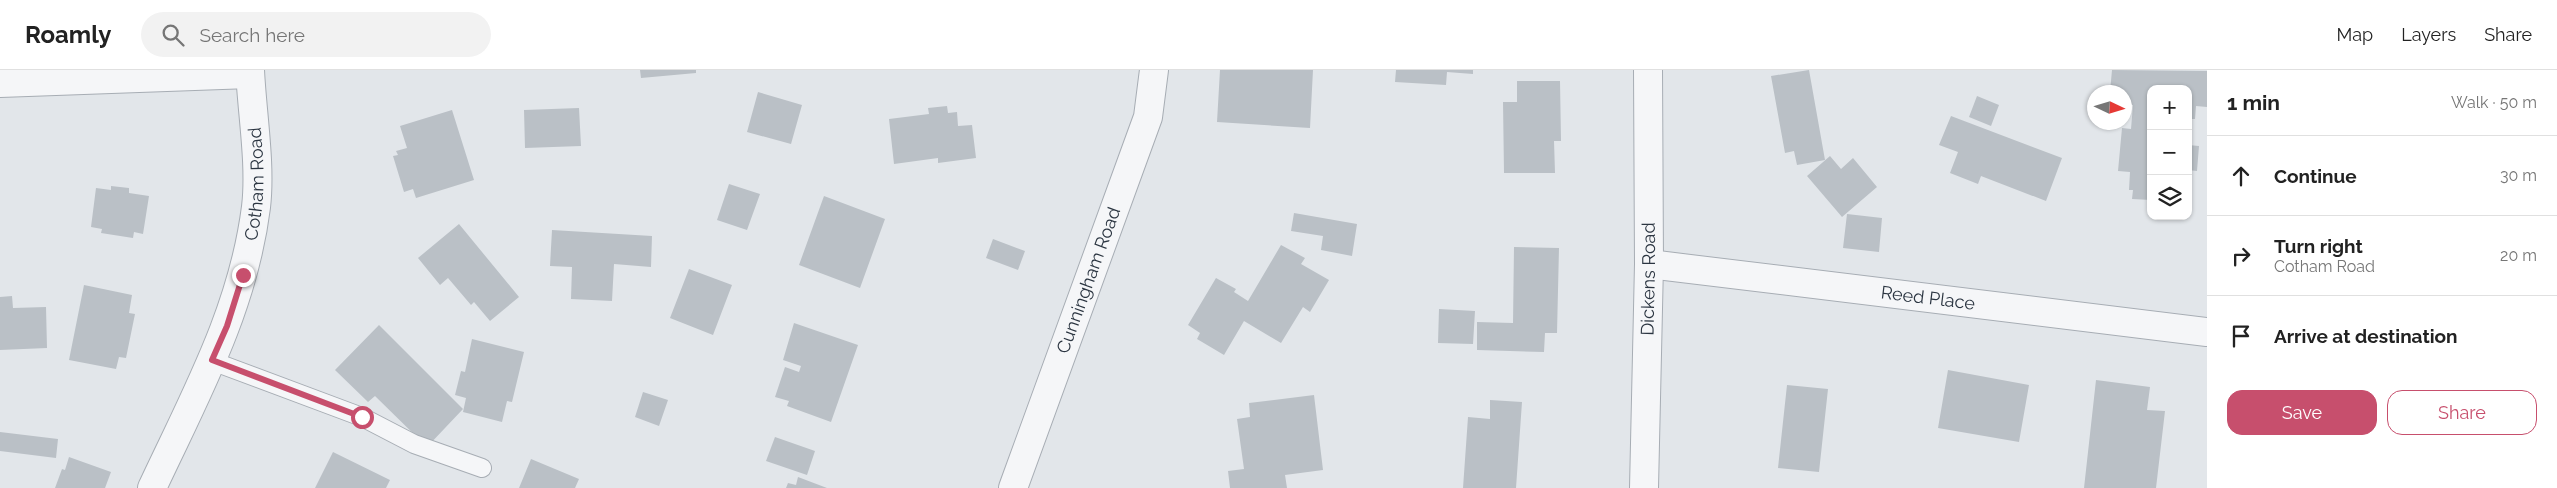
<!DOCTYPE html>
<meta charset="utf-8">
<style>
:root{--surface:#fff;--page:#f2f2f2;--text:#222;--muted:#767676;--line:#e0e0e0;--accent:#c74f6d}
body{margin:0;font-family:Raleway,sans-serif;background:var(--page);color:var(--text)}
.controls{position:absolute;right:15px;top:15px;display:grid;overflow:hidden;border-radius:10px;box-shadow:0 1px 4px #0004}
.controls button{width:45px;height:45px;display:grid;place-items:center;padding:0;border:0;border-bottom:1px solid var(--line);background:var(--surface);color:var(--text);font:25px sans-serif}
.compass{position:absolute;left:2087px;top:15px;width:45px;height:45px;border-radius:50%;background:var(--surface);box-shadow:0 1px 4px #0004;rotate:94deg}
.stop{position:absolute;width:15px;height:15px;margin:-11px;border:4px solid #c74f6d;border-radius:50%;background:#fff}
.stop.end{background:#c74f6d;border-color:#fff;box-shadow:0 1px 5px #0008}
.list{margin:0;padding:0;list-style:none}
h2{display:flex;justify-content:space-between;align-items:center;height:65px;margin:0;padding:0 20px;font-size:21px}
h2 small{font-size:16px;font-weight:400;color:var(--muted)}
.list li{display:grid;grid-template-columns:32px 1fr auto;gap:15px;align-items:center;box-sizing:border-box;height:80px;padding:0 20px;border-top:1px solid var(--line)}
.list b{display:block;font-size:19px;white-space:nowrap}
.list p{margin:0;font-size:16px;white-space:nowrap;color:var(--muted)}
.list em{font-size:16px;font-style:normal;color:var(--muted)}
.actions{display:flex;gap:10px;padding:15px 20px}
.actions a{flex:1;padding:11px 0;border:1px solid var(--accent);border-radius:15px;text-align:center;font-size:18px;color:var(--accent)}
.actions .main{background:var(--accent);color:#fff}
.icon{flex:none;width:28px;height:28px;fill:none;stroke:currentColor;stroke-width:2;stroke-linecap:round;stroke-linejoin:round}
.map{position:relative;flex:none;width:2207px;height:418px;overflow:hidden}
header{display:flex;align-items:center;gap:30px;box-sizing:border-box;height:70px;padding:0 25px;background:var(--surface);border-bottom:1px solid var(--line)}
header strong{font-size:24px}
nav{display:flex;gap:28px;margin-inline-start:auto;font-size:18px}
.search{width:350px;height:45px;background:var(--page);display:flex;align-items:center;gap:12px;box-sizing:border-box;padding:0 18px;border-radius:28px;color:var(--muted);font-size:19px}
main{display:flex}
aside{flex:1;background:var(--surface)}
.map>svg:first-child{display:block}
.building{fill:#bac0c6}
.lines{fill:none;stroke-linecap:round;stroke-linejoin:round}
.lane-casing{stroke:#a7adb4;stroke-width:20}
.street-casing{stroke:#a7adb4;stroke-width:30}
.lane{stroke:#f5f6f8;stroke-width:18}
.street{stroke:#f5f6f8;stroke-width:28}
.route{stroke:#c74f6d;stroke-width:6}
.labels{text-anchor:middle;stroke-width:4;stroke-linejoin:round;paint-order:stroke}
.street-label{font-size:18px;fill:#2b3541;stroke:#f2f5f7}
</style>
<header>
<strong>Roamly</strong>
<div class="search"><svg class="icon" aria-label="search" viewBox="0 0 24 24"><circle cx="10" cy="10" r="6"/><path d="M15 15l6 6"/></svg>Search here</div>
<nav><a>Map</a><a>Layers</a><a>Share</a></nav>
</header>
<main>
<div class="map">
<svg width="2207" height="418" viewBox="0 0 2207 418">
<rect width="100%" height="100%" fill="#e2e6ea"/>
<!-- building -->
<path class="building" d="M640,0H696V3L641,8Z
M1220,0H1313L1310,58L1217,52Z
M1396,0H1473V4L1447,2L1446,15L1395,12Z
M1809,0L1825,90L1797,95L1794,81L1785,83L1771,6Z
M2112,0L2207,1V37L2196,36L2195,49H2192L2190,71L2188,19H2151V130L2132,129L2133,120H2129L2130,102L2118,101L2122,58L2131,59L2133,35L2124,34V22H2110Z
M1517,11H1560L1561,71H1554L1555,103H1504L1503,32H1517Z
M758,22L802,35L791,74L747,62Z
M1977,26L1999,35L1991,56L1969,47Z
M947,36L948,43L957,42L958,56L972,55L976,88L938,93V88L894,94L889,49L929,44L928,38Z
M579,38L581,76L525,78L524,40Z
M452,40L474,110L416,128L413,119L404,122L393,86L398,85L396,81L407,78L400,56Z
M1951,46L2062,88L2046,131L1981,106L1978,114L1950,103L1958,82L1939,75Z
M2188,75L2199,76L2197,101L2188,100Z
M1830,86L1841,99L1853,88L1877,117L1842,147L1807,106Z
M729,114L760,124L747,160L717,150Z
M111,116L129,118V123L149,126L143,164L134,162L133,168L101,163L102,159L91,157L96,118L111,120Z
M824,126L885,149L860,218L799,195Z
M1294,143L1357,154L1352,186L1321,180L1323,166L1291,161Z
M1847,144L1882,148L1879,182L1843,178Z
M459,154L519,227L490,251L474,232L471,235L448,208L440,215L418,188Z
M552,160L652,166L651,197L614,194L612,231L571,229L572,197L550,196Z
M993,169L1025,181L1018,200L986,188Z
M1281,175L1305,188L1301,194L1329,210L1310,242L1303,237L1281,273L1244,251L1224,285L1197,269L1200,263L1188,255L1216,208L1236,219L1234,222L1248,231Z
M1514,177L1559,178L1557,263H1545L1544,282L1477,280V252L1513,253Z
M689,199L732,215L713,265L670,248Z
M84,215L132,225L129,243L135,244L126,288L119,287L116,299L69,290Z
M12,226L13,238L46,237L47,278L0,280V227Z
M1439,239L1475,241L1473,274L1438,273Z
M794,253L858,275L831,352L787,336L789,331L775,327L785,297L799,302L801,296L783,290Z
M379,255L463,339L427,377L375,326L368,332L335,300Z
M472,269L524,282L512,332L507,331L502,352L463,342L466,328L455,325L461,301L465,302Z
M1948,300L2029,315L2019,372L1938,358Z
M2096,310L2150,317L2147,340L2165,341L2156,418H2084Z
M1787,315L1828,319L1819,402L1778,398Z
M643,322L668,330L659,356L635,347Z
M1314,325L1323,400L1285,405L1287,418H1230L1228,401L1244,399L1237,349L1250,347L1249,333Z
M1490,330L1522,332L1516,418H1463L1468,347L1490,349Z
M0,362L58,369L56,388L0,381Z
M775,367L815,381L807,405L766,391Z
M333,382L390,410L386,418H315Z
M69,387L111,402L105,418H55L62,399L65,400Z
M531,389L579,409L575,418H519Z
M798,407L827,418H786L788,413L796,415Z"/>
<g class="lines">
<defs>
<path id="lane" d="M212,291L362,347L414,374L482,398"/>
<g id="street">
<path d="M0,13L250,4"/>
<path id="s1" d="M1649,194L2207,262"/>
<path id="s2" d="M152,418C195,326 243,240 256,137C261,95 252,43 250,0"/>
<path id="s3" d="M1013,418L1148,47L1154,0"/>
<path id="s4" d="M1644,418L1649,194L1648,0"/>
</g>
</defs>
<!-- lane casing -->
<use href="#lane" class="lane-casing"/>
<!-- street casing -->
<use href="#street" class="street-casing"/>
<!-- lane -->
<use href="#lane" class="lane"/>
<!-- street -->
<use href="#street" class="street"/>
</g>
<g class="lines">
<!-- route -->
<path class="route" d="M243,205L227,256L212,290L362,347"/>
</g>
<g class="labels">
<!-- street labels -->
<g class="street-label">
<text dy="6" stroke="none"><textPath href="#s2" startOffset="324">Cotham Road</textPath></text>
<text dy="6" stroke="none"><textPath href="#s4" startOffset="209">Dickens Road</textPath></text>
<text dy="6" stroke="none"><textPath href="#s3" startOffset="221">Cunningham Road</textPath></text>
<text dy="6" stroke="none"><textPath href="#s1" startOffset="281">Reed Place</textPath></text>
</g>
</g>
</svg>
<div class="controls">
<button>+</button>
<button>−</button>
<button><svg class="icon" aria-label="layers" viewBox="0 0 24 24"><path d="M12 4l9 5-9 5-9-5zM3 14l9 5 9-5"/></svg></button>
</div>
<svg class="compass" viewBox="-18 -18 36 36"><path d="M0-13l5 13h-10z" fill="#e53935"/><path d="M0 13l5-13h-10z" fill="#767676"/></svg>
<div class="stop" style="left:362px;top:347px"></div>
<div class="stop end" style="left:243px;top:205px"></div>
</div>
<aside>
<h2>1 min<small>Walk · 50 m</small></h2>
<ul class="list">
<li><svg class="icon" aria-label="ahead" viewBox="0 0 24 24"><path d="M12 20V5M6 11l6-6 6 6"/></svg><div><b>Continue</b></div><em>30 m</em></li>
<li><svg class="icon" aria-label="right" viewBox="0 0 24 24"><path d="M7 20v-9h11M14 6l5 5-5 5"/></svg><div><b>Turn right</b><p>Cotham Road</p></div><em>20 m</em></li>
<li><svg class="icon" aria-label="arrive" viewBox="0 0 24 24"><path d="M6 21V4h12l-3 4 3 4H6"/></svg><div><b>Arrive at destination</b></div></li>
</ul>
<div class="actions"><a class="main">Save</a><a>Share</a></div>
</aside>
</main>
